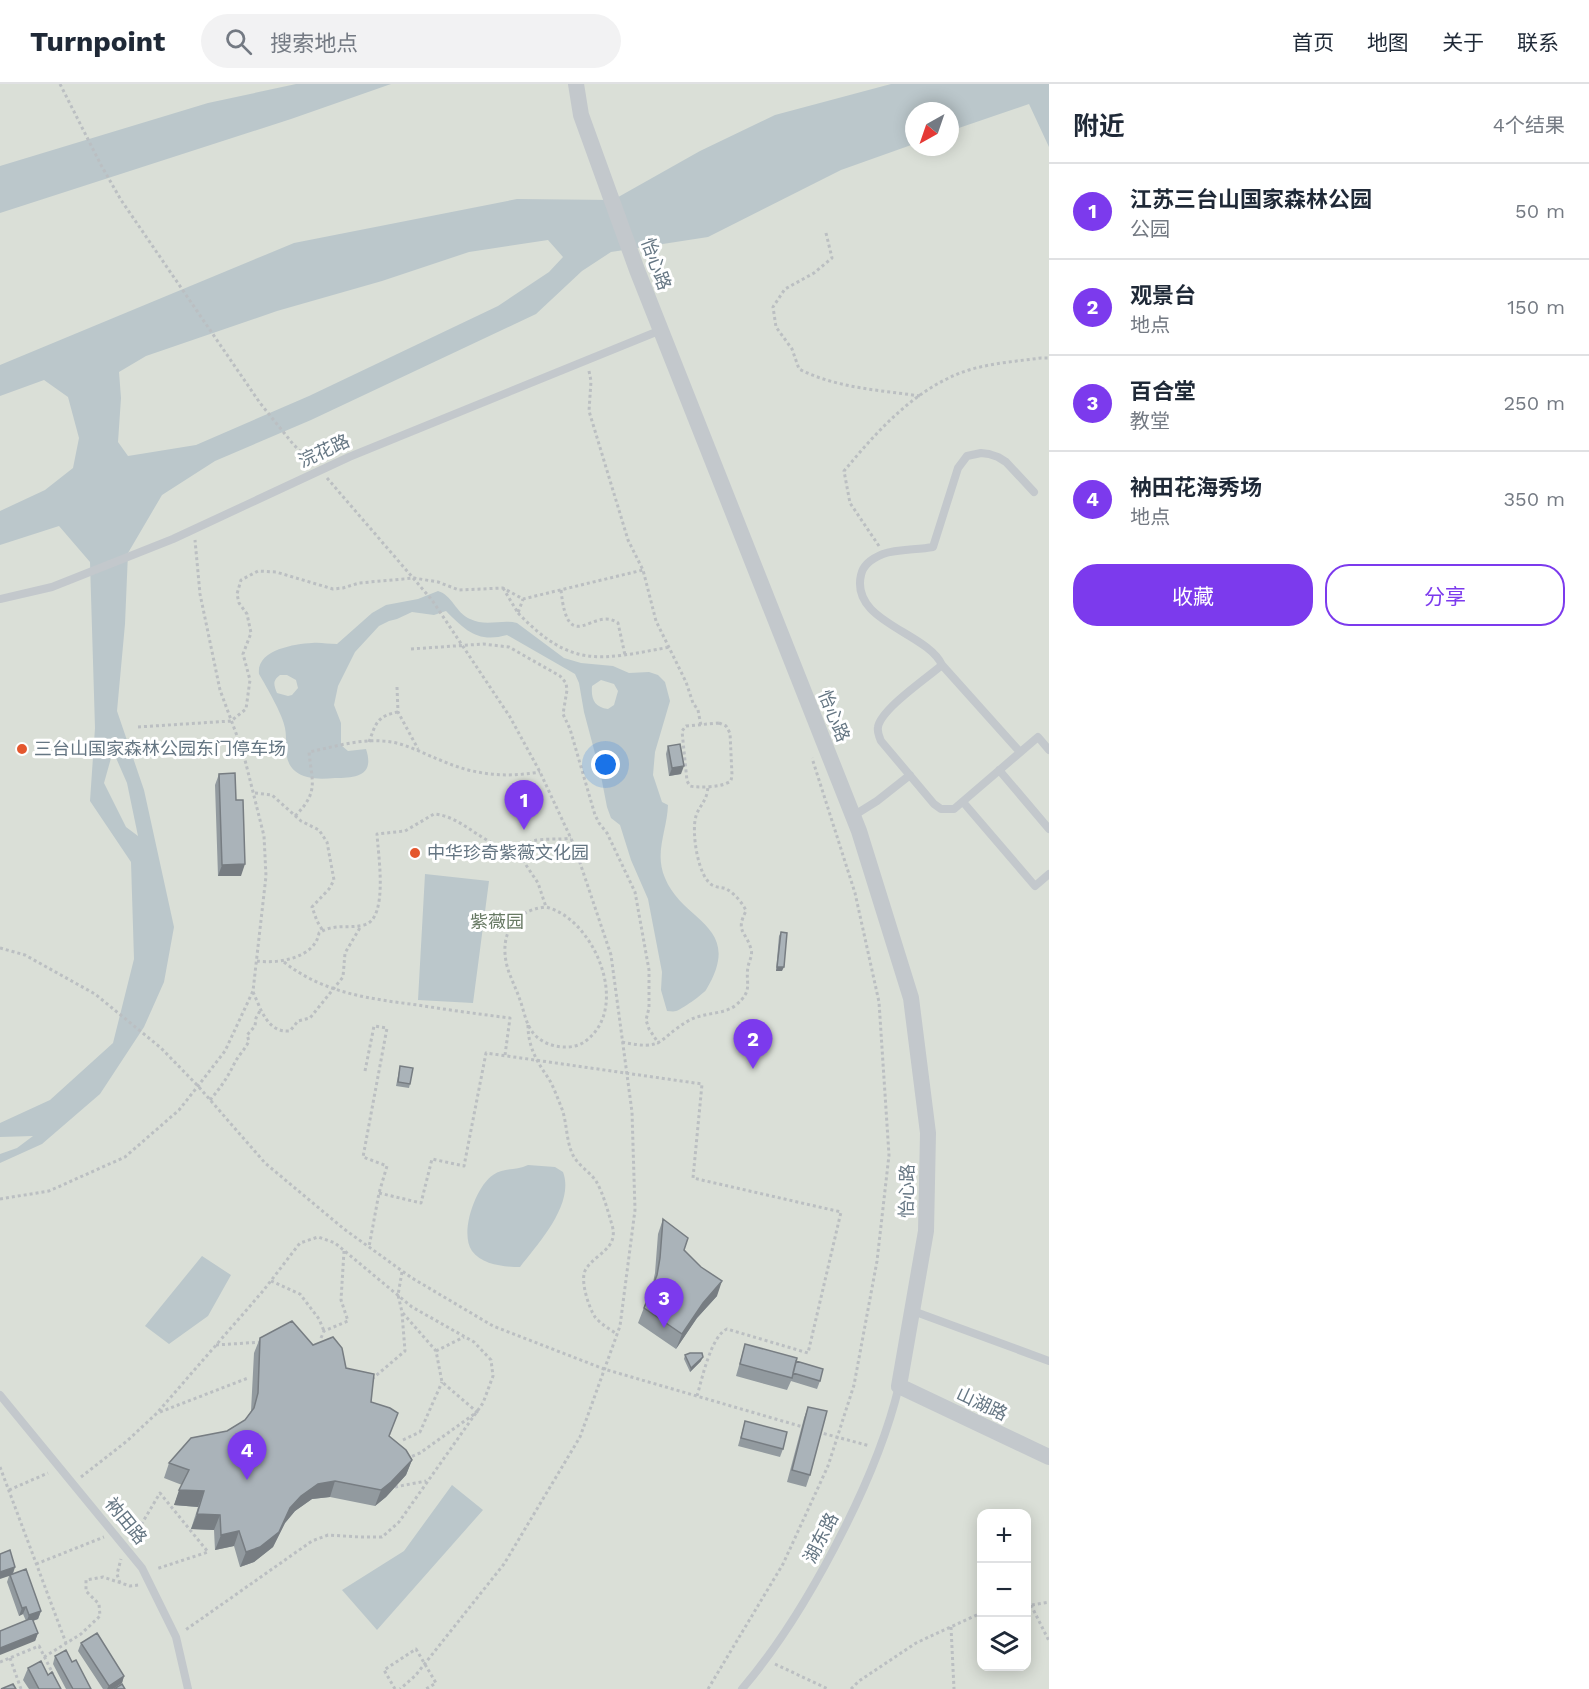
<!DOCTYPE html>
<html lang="zh">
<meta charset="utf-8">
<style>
:root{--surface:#fff;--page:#f2f2f3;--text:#1f2937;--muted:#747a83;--line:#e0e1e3;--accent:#7c3aed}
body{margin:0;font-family:"Work Sans","Noto Sans SC",sans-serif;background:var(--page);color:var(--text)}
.controls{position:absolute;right:18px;bottom:18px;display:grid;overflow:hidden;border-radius:12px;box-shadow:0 3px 15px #0003}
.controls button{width:54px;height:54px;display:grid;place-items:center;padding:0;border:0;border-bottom:2px solid var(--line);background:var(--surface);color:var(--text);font:30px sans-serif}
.compass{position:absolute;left:905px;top:18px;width:54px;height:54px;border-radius:50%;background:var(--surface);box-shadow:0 3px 15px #0003;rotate:220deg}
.you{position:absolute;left:606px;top:681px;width:21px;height:21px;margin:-15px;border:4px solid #fff;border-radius:50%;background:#1a73e8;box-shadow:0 0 0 9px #1a73e833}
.badge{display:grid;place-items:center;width:39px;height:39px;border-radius:50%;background:var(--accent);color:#fff;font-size:20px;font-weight:700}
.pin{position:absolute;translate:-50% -50px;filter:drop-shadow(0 2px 3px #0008)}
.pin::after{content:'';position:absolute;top:32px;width:21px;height:18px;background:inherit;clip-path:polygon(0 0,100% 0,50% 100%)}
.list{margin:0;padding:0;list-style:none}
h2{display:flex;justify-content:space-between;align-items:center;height:78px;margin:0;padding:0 24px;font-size:26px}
h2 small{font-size:20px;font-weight:400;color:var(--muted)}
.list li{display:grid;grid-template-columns:39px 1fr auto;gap:18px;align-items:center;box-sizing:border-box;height:96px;padding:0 24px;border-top:2px solid var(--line)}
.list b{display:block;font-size:22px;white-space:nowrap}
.list p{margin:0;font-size:20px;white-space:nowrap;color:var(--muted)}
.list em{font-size:20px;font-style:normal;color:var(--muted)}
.actions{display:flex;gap:12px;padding:18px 24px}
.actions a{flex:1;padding:14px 0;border:2px solid var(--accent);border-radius:24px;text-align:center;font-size:21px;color:var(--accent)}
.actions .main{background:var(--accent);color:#fff}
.icon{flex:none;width:33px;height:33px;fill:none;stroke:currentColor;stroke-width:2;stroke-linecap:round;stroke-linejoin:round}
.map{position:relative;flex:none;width:1049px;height:1605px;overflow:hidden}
header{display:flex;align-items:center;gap:36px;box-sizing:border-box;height:84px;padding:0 30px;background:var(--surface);border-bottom:2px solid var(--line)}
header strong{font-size:28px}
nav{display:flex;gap:33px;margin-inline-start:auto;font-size:21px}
.search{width:420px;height:54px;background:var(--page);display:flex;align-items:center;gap:15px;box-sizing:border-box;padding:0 21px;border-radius:33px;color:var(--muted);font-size:22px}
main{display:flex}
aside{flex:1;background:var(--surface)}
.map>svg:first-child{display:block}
.green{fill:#dadfd7;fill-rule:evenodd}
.water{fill:#bbc7cb;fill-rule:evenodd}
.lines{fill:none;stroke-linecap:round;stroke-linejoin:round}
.path{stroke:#bbbfc2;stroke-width:3;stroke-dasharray:3 3;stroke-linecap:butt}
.lane{stroke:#c3c8cc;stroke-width:8}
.street{stroke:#c3c8cc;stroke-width:16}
.wall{fill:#929a9f}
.shaded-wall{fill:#777d82}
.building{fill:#aab3b9;stroke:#777d82;stroke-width:1.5}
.poi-dot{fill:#e4572e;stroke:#fff;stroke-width:2}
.labels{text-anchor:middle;stroke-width:6;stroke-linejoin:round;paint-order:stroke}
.street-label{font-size:18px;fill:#657683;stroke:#fff}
.poi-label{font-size:18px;fill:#657683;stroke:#fff;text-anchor:start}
.park-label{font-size:18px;fill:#687a64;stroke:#fff}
</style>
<header>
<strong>Turnpoint</strong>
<div class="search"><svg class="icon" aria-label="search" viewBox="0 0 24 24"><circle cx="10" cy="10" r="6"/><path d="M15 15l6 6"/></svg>搜索地点</div>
<nav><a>首页</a><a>地图</a><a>关于</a><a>联系</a></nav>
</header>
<main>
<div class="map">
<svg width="1049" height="1605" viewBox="0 0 1049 1605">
<rect width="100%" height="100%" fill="#fafaf8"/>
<!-- green -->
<path class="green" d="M0,0H1049V1605H0ZM914,27H950V63H914ZM981,1430H1026V1582H981Z"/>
<!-- water -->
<path class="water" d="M296,0H391L291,35L0,129V82L208,19Z
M891,0H1049V63L1029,20L950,47V27H914V60L841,86L708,153L611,168L582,187L536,230L311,336L215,377L162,411L128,469L125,540L117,627L144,706L174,843L164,898L144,943L100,1010L42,1060L0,1079V1070L17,1064L33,1052L0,1053V1039L50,1016L113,959L134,875L131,778L90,717L95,644L90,478L59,442L0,461V427L45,406L73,384L79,354L68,313L44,296L0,312V281L294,159L517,115L613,116L700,67L775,31ZM548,156L563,173L549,188L498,222L309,312L196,361L128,372L118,358L121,314L119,288L146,272L277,227L382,197L469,168ZM113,667L127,699L138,752L126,743L104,699Z
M438,507C452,511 456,529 470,535C486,543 502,535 517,539L564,574L581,579L613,582L629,589L649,588L658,591L665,598L670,617L655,668L653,691L662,718L668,721C667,747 654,769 665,794C683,839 745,841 706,906C703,910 681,926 676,927C673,928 670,927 667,927L661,906L662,888L648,815L631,776L620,741L611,734L607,723L601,692L584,628L579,599L575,590L507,551C478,559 466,547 446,527L434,531L412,528L397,535L389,537L379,542L355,568L338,602L334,621L341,639V661L348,667L366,665C375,692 356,694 335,694C322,695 305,696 295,687C282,676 288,659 285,644C283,631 266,602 259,590C256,566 294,560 312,559C320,558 328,560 337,560L372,529L386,521L418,515ZM280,591H287L296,596L298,604L292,611L288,612L277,609C274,601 272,597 280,591ZM601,596L614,600L618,607L614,621L608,625C594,623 591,615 592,602Z
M425,790L489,797L473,919L418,916Z
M528,1081L555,1083L563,1088C575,1120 538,1160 520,1183C505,1183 482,1181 472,1167C459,1149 476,1102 493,1091C504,1083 516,1087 528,1081Z
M202,1172L231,1191L208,1232L169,1260L145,1242Z
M452,1401L483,1426L377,1546L342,1506L404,1467Z"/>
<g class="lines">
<!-- path -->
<path class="path" d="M60,0L101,81L121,116L260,319L293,360L312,379
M826,149L832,174L814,189L785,205L773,223L776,243L792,265L799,285C836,304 879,306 920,312
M589,287L591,297L589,327L628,456L643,486L656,537L686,598L693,619L698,626L701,642
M327,394L432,516L510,633L540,688L574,761L611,871L632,1028L635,1126L620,1242L580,1353L504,1480L415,1592L400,1605
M879,462L850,419L844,387C879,345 918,301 972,285C994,279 1018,277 1041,274H1049
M503,504L518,529L523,515
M561,506C568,575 593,521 618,539L625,571
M518,529C572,585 599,576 670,563
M411,565L483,560L509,563L560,592L566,599L567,606L563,630L570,645L595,731L599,739L607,749L635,808L649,886V924L646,936L649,945L659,960
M397,603L398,628L418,665
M719,639L726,642L730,649L732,691C731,696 732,697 727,699C720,703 697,704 690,702L687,697L682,647L686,642Z
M138,643L231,637L246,625L250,596L243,570L251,549L247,530L239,519L237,510L241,496L258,487L276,488L333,505L343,504L359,499L414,494L438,498L459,506L503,504L523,515L643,486
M369,658C376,639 377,632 398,628
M255,709L272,711L301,737L319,746L327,758L334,796L329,805L312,823L317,837L323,847
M295,732C319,708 312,699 309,668C333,663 359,655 383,657C403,658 422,669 440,676C474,691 504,694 540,688
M516,766L538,799L546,823C593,834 631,921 587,956C573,968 546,964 534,950C526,941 524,927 520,916C516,904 510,893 507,882C499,850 514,826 546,823
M0,864L25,871L95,910L161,964L198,1002L265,1079L344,1145L412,1194L493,1242L604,1285L803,1343
M257,877C278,880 315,874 319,849C334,839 348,845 364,841C389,835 378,770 377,750L405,747L434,730C461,732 480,758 506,764C519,767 522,761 533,757C542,754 560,756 571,754
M284,878C323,909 370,915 418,921C448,926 479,930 510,934L505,971
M253,908C261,925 267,949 290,947L298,937L310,934L343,893L345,869L361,842
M528,941C528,963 537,978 549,995C554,1004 558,1015 562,1025C567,1039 566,1055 572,1069C577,1081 589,1087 596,1097C603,1109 608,1127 612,1141C619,1165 596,1169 586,1185C579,1195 589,1224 595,1233C601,1240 609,1245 617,1250
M622,958C665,967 656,956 688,937C703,928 724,931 736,921C754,906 745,899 748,883C749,877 753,871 751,865C746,847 735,848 746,827C744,821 735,810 728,806C724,803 719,804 714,802C698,796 691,747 696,732C700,720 707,718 708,702
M365,987L374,942L387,944L363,1073L387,1082L379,1109L369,1163
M210,1016C221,1003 228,993 235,978C239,971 245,965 249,957L247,951L255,942L256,934L261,925
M379,1109L421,1119L432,1075L464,1082L486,969L702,1000L693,1094L841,1128L808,1269L727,1245C711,1252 702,1295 697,1312
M0,1115L49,1107L125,1073L179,1026L198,1002L225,967L253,907L266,792L264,752L243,668L220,606L200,510L195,456
M402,1188L398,1211L402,1228L436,1267L442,1298L477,1328L420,1369L408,1374
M271,1197L300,1210L319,1235L324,1247
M321,1254L324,1247L348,1237L341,1216L344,1167
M216,1261L262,1258
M436,1267L464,1253
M372,1295L405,1267L402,1229
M160,1328L248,1294
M818,1348L870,1362
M403,1356L420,1348L442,1298
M0,1383L66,1559
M81,1393L127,1357L157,1329L263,1207L300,1159L318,1153L335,1159L412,1223L474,1258L491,1276L493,1292L483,1319L399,1438L382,1453H360L328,1451L312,1457L184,1547
M395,1403L426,1397
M9,1406L48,1389
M132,1456L160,1409L208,1468L156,1485
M36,1480L104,1453
M120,1499L117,1490L121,1475
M1031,1521L1049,1557
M1026,1522L1049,1518
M951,1543L954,1605
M44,1573L81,1550L100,1532L99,1520L86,1507V1496L103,1493L130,1502L139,1501
M10,1574L21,1605
M0,1578L39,1562L53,1590
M775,1580L828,1605
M395,1605L384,1586L416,1565L436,1599L426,1605
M708,1605L783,1480L828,1382L854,1301L877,1177L889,1071L879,918L855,809L812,674
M851,1605L859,1597L916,1559L981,1529"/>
<!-- lane -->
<path class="lane" d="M1034,408L1006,378L998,373L989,370L981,369L967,372L958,384L933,463C918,466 897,465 883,470C873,474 863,481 861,491C850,538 927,548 942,581C927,594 881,625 878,643C877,648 879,652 881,657L934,720L941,725H954L1038,653L1049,666
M0,515L52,503L173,455L349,373L661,246
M942,581L1020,668
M999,686L1049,745
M963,718L1035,802L1049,790
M853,732L877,717L910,691
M913,1227L1049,1277
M0,1311L142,1484L176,1553L188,1605
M742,1605C784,1556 816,1501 845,1443C868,1397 887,1352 899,1302"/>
<!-- street -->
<path class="street" d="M576,0L581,31L637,186L859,747L911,914L928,1049L926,1147L899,1302L1049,1373"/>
</g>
<!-- wall -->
<path class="wall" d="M668,662L681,690L669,692L666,670Z
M219,690L236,716L241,792H218L215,701Z
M781,848L782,887H776L779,852Z
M400,982L410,1000L409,1004L396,1002Z
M663,1135L717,1212L697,1234L676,1265L638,1239L652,1203L655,1189L658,1150Z
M260,1254L313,1261L346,1284L371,1318L389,1353L412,1376L406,1391L386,1413L375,1422L330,1413L312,1415L295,1427L285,1439L273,1463L254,1478L240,1483L234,1462L215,1466L214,1446L191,1445L198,1423L174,1421L182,1401L164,1394L169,1379L227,1347L245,1336L251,1327L254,1269Z
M745,1260L796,1277L820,1297L817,1305L791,1297L787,1306L736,1292Z
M685,1271L701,1277L690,1288L684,1275Z
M808,1323L810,1391L806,1403L787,1398L804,1334Z
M745,1337L783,1365L780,1373L738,1362Z
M15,1483L13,1490L41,1527L38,1535L33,1537L38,1549L35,1557L23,1530L19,1532L7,1498L9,1492Z
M81,1559L124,1592L122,1599L113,1605H103L78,1567Z
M55,1572L72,1578L91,1605H66L53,1580Z
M28,1584L48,1591L61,1605H29L23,1596Z"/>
<!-- shaded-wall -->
<path class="shaded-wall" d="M684,682L681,690L669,692L672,684Z
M245,780L241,792H218L222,781Z
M777,883H784L782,887H776Z
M722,1197L717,1212L697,1234L676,1265L682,1250L703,1219Z
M703,1273L701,1277L690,1288L691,1284Z
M412,1376L406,1391L386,1413L375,1422L381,1406Z
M335,1397L330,1413L312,1415L295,1427L285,1439L273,1463L254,1478L240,1483L246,1468L301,1412L318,1400Z
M179,1406L204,1407L198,1423L174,1421Z
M197,1430L220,1431L214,1446L191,1445Z
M239,1447L234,1462L215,1466L221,1451Z
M15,1483L12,1491L0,1495V1488Z
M26,1523L23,1530L19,1532L22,1524Z
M41,1527L38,1535L26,1539L29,1531Z
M38,1549L35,1557L0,1571V1564Z
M124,1592L122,1599L113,1605H107L109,1602Z"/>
<!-- building -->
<path class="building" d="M680,660L684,682L672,684L668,662Z
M235,689L236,716H243L245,780L222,781L219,690Z
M781,848L787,849L784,883H777Z
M400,982L413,984L410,1000L398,998Z
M663,1135L688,1154L684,1166L701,1183L722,1197L703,1219L682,1250L644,1224L657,1191L660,1174Z
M292,1237L313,1261L333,1253L342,1264L346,1284L374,1290L371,1318L390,1324L398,1329L389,1352L406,1366L412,1376L391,1398L381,1406L335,1397L318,1400L301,1412L290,1424L279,1448L260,1463L246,1468L239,1447L221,1451L220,1431L197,1430L204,1407L179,1406L189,1386L169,1379L191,1354L227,1347L245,1336L254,1324L258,1309L260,1254Z
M745,1260L797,1274L792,1294L740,1280Z
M690,1269H702L703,1273L691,1284L685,1271Z
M796,1277L823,1285L820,1297L793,1289Z
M808,1323L827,1327L810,1391L792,1386Z
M745,1337L787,1348L783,1365L741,1354Z
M10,1466L15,1483L0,1488V1470Z
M26,1485L41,1527L29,1531L26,1523L22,1524L10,1491Z
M32,1534L38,1549L0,1564V1547Z
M97,1549L124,1592L109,1602L81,1559Z
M66,1566L72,1578L76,1576L91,1605H73L55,1572Z
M41,1577L48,1591L52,1588L61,1605H39L28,1584Z
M13,1600L16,1605H1Z
M122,1600L125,1605H114Z"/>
<!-- markers -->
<g class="poi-dot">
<circle cx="22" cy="665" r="6"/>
<circle cx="415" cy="769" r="6"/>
</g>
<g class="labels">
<!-- street labels -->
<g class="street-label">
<text transform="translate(656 180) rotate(70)" y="6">怡心路</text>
<text transform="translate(324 367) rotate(-25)" y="6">浣花路</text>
<text transform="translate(834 632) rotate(68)" y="6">怡心路</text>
<text transform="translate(907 1107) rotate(-89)" y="6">怡心路</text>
<text transform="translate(982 1320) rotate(25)" y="6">山湖路</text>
<text transform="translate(126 1437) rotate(51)" y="6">衲田路</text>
<text transform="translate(821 1454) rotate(-63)" y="6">湖东路</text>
</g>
<!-- poi labels -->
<g class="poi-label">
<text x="34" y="671">三台山国家森林公园东门停车场</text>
<text x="427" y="775">中华珍奇紫薇文化园</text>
</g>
<!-- park labels -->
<g class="park-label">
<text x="497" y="844">紫薇园</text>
</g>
</g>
</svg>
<div class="controls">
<button>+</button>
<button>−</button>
<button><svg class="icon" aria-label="layers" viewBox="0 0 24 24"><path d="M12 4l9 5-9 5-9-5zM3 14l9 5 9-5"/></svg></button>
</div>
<svg class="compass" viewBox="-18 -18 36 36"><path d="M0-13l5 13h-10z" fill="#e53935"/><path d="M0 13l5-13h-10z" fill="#747a83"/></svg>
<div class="you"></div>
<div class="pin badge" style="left:524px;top:746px">1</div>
<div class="pin badge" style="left:753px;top:985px">2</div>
<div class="pin badge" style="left:664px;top:1244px">3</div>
<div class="pin badge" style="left:247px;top:1396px">4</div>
</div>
<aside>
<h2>附近<small>4个结果</small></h2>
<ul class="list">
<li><span class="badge">1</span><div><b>江苏三台山国家森林公园</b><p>公园</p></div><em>50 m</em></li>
<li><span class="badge">2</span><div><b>观景台</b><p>地点</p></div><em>150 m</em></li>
<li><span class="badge">3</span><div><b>百合堂</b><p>教堂</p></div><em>250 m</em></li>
<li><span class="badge">4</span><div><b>衲田花海秀场</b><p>地点</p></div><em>350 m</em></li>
</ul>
<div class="actions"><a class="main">收藏</a><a>分享</a></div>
</aside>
</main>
